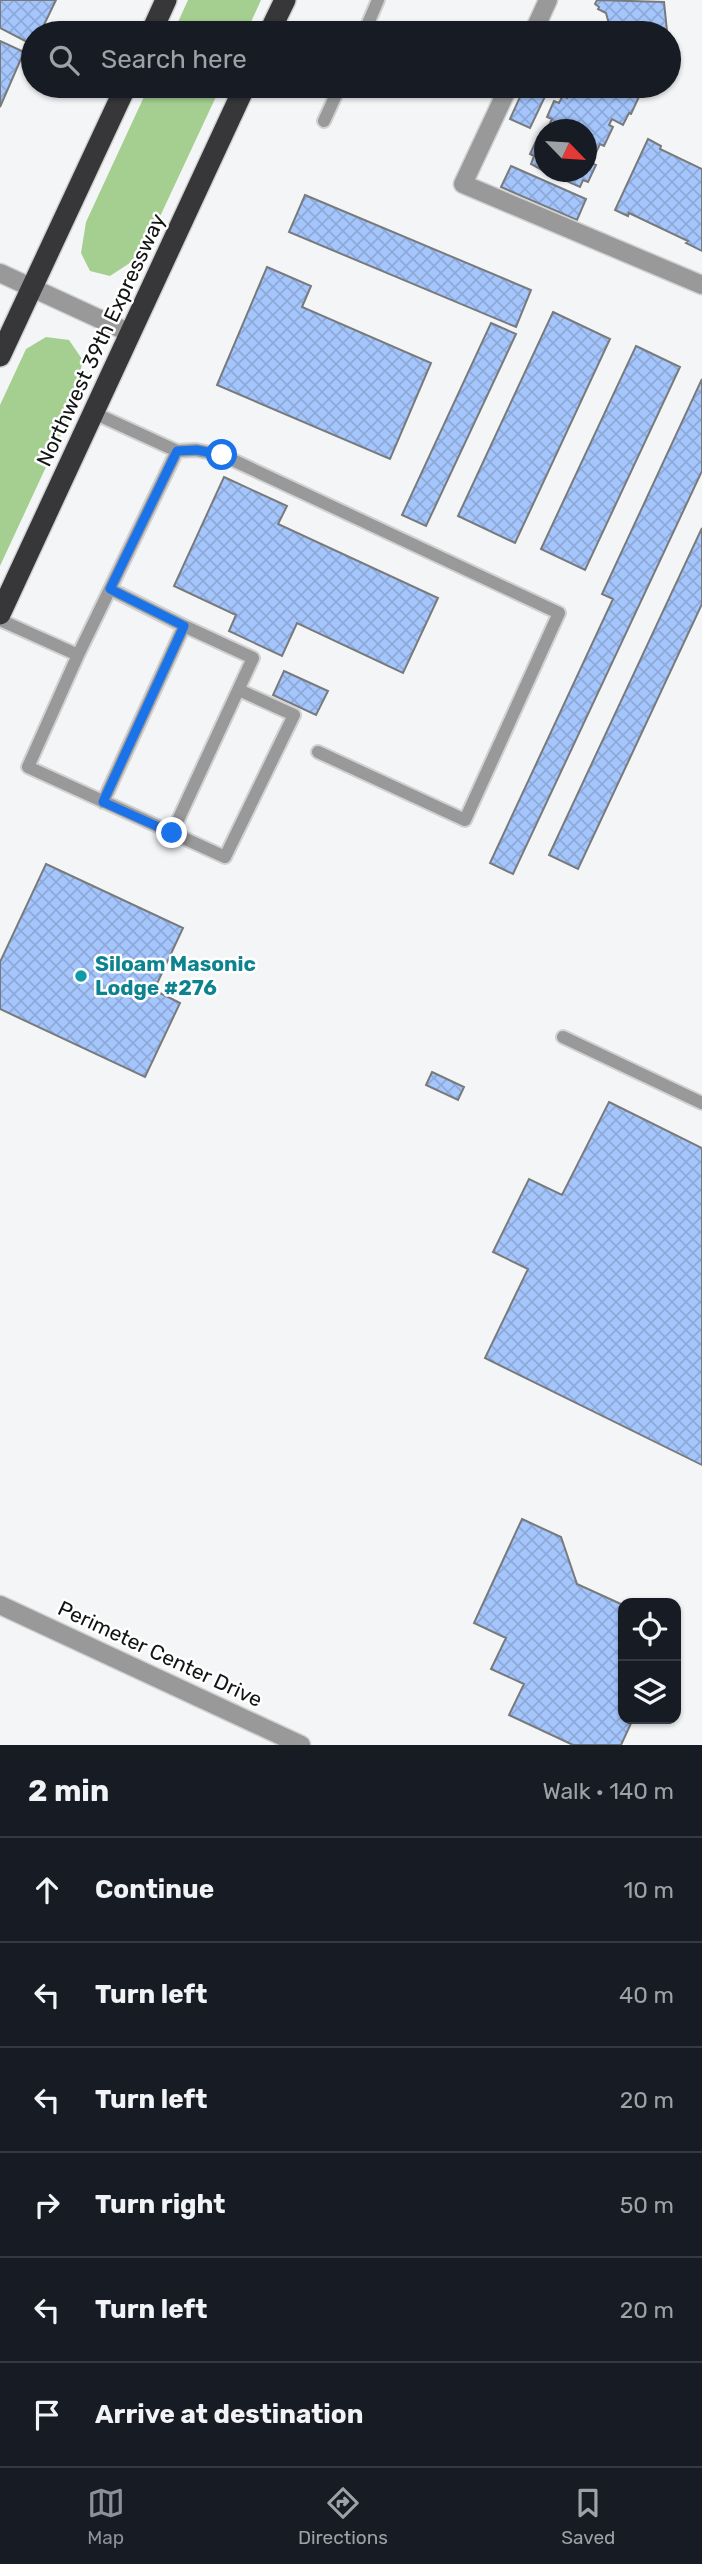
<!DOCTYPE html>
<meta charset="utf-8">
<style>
:root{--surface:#171b24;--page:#20242c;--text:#f1f3f6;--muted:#9ea1a6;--line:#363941;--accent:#8c9099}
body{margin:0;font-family:Rubik,sans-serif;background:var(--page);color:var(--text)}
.controls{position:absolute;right:21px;bottom:21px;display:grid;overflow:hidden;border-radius:14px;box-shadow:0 2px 5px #0004}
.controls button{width:63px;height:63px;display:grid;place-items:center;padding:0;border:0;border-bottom:2px solid var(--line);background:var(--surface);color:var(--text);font:35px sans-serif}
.compass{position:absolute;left:534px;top:119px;width:63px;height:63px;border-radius:50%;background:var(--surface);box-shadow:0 2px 5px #0004;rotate:115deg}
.stop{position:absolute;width:21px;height:21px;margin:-16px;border:5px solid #1a73e8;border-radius:50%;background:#fff}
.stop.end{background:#1a73e8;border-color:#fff;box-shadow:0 2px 7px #0008}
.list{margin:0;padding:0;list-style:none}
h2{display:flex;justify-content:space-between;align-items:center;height:91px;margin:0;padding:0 28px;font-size:30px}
h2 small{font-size:23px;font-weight:400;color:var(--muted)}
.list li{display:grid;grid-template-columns:46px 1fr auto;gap:21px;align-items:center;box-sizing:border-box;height:105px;padding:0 28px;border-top:2px solid var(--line)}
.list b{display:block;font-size:26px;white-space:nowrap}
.list em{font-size:23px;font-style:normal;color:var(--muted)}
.icon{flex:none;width:38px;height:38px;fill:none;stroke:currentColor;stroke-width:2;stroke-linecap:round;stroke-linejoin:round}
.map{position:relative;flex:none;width:702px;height:1745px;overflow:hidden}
.search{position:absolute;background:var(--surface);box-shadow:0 2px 5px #0004;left:21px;right:21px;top:21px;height:77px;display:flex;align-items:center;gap:18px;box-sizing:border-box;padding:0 24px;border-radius:38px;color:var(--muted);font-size:26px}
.sheet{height:721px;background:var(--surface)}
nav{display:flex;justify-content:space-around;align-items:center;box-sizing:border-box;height:98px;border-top:2px solid var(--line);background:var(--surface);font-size:19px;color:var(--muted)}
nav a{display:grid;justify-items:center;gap:4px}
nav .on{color:var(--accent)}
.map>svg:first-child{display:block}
.grass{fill:#a5cf90}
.building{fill:url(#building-cross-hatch);stroke:#787a7b;stroke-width:2}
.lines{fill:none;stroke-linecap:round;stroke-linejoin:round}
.lane-casing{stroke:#d0d1d3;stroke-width:16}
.street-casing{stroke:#d0d1d3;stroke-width:21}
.highway-casing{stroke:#d0d1d3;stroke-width:24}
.lane{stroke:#9a999a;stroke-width:12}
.street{stroke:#9a999a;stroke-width:18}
.highway{stroke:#373638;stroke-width:21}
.route{stroke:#1a73e8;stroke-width:9}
.culture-dot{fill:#0f9aa8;stroke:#fff;stroke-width:2.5}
.labels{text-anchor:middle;stroke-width:5;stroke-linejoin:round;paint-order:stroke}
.street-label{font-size:21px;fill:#131414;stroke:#fff}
.culture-label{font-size:21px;font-weight:bold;fill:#0d838f;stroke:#fff;text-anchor:start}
</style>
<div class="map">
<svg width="702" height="1745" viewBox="0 0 702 1745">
<defs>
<pattern id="building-cross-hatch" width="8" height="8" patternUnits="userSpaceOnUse" patternTransform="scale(1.75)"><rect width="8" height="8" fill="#a5c6fd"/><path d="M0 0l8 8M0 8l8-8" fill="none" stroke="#8da9d8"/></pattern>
</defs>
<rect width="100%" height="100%" fill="#f4f5f7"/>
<!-- grass -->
<path class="grass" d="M188,0H261L246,33H173Z
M149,86H221L142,255L110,276L90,271L81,253L86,222Z
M46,337L69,340L82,359L79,396L0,566V405L26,349Z"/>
<!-- building -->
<path class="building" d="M0,0H56L40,33H33V45L0,28Z
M597,0L664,2L667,31L597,33L599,29L605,32L609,24L606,13L598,9L599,7L595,4Z
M0,41L24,52L0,107Z
M525,86H550L530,128L510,119Z
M573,86H644L631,114L629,113L623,125L612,119L609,125L613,127L604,146L600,144L591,163L596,165L588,182L583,180L580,187L546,172H586V130H547L552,119L547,117L554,101L559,103L563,95L567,98Z
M544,135V171L531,164L534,156L530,154L538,137L542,139Z
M648,139L661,146L660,149L702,169V251L686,243L688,241L629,213L628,216L615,210Z
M511,166L586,199L577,220L501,187Z
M305,195L531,290L516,327L289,232Z
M267,267L311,286L302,307L431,363L390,459L217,385Z
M553,312L610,339L515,543L458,516Z
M491,323L516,334L426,526L402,515Z
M636,346L680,367L585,570L541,549Z
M702,379V471L513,874L490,863L613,599L602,594Z
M224,477L287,506L278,524L438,598L403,673L297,623L282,656L229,631L236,615L174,586Z
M702,528V604L578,869L549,855Z
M284,671L328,691L316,715L273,695Z
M46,864L183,928L154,990L180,1003L145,1077L0,1009V962Z
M432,1072L464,1087L458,1100L426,1085Z
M609,1102L702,1148V1465L485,1358L528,1269L493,1252L529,1179L562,1195Z
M522,1519L561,1537L577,1584L623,1605V1719H633L621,1745H573L509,1715L524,1684L491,1669L506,1638L474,1623Z"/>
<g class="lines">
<defs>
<path id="lane" d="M364,33L378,0
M324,121L340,86
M177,451L196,450L222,455L559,613L465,820L318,752
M0,620L78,655L177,451L94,413
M78,655L28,767L225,857L294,715L239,690
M103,802L184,626L110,589
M172,833L253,658L184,626
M563,1037L702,1103"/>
<path id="street" d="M533,33L548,0
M509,86L463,184L702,285
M0,273L130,333
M0,1605L301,1745"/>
<path id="highway" d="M151,33L166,0
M269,33L285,0
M0,356L126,86
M0,614L245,86"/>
</defs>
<!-- lane casing -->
<use href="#lane" class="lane-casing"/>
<!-- street casing -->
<use href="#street" class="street-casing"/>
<!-- highway casing -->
<use href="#highway" class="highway-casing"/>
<!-- lane -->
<use href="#lane" class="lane"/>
<!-- street -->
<use href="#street" class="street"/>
<!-- highway -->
<use href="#highway" class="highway"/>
</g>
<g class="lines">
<!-- route -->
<path class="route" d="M172,833L103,802L184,626L110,589L177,451L197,450L222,455"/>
</g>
<!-- markers -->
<circle class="culture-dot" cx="81" cy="976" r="7"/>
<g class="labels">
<!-- street labels -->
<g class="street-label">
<text transform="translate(101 340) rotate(-65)" y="7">Northwest 39th Expressway</text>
<text transform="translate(160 1654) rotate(25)" y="7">Perimeter Center Drive</text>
</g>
<!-- culture labels -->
<g class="culture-label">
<text x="95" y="971">Siloam Masonic<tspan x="95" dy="24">Lodge #276</tspan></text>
</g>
</g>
</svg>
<div class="controls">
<button><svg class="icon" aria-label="locate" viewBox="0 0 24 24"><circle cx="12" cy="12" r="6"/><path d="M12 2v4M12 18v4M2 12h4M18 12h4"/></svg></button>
<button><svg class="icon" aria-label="layers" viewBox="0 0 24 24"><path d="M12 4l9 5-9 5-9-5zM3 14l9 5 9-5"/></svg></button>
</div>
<svg class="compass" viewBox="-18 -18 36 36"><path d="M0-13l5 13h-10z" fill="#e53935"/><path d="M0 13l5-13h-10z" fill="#9ea1a6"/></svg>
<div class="stop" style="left:222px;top:455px"></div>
<div class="stop end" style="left:172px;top:833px"></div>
<div class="search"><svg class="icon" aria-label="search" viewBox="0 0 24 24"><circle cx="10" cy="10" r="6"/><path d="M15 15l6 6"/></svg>Search here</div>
</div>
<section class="sheet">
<h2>2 min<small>Walk · 140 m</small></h2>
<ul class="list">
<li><svg class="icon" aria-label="ahead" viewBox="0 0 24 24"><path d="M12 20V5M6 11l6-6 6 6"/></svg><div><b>Continue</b></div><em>10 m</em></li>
<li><svg class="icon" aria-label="left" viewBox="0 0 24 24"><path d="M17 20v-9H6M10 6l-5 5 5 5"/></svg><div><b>Turn left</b></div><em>40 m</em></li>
<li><svg class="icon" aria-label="left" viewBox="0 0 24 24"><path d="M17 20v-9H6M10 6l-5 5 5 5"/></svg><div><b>Turn left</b></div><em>20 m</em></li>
<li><svg class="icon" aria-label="right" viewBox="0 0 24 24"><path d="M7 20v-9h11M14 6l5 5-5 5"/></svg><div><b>Turn right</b></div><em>50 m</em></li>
<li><svg class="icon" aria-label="left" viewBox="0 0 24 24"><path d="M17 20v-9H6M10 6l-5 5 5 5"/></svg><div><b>Turn left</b></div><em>20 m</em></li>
<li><svg class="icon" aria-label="arrive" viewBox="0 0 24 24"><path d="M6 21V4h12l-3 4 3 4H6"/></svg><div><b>Arrive at destination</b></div></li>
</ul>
</section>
<nav>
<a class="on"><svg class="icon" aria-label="map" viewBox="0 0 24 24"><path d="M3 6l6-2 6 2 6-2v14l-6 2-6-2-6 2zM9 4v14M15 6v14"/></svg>Map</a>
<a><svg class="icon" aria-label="directions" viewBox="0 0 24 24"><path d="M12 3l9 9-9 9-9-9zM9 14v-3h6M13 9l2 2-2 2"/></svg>Directions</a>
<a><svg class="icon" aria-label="saved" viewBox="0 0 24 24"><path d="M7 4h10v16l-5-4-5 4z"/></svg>Saved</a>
</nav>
